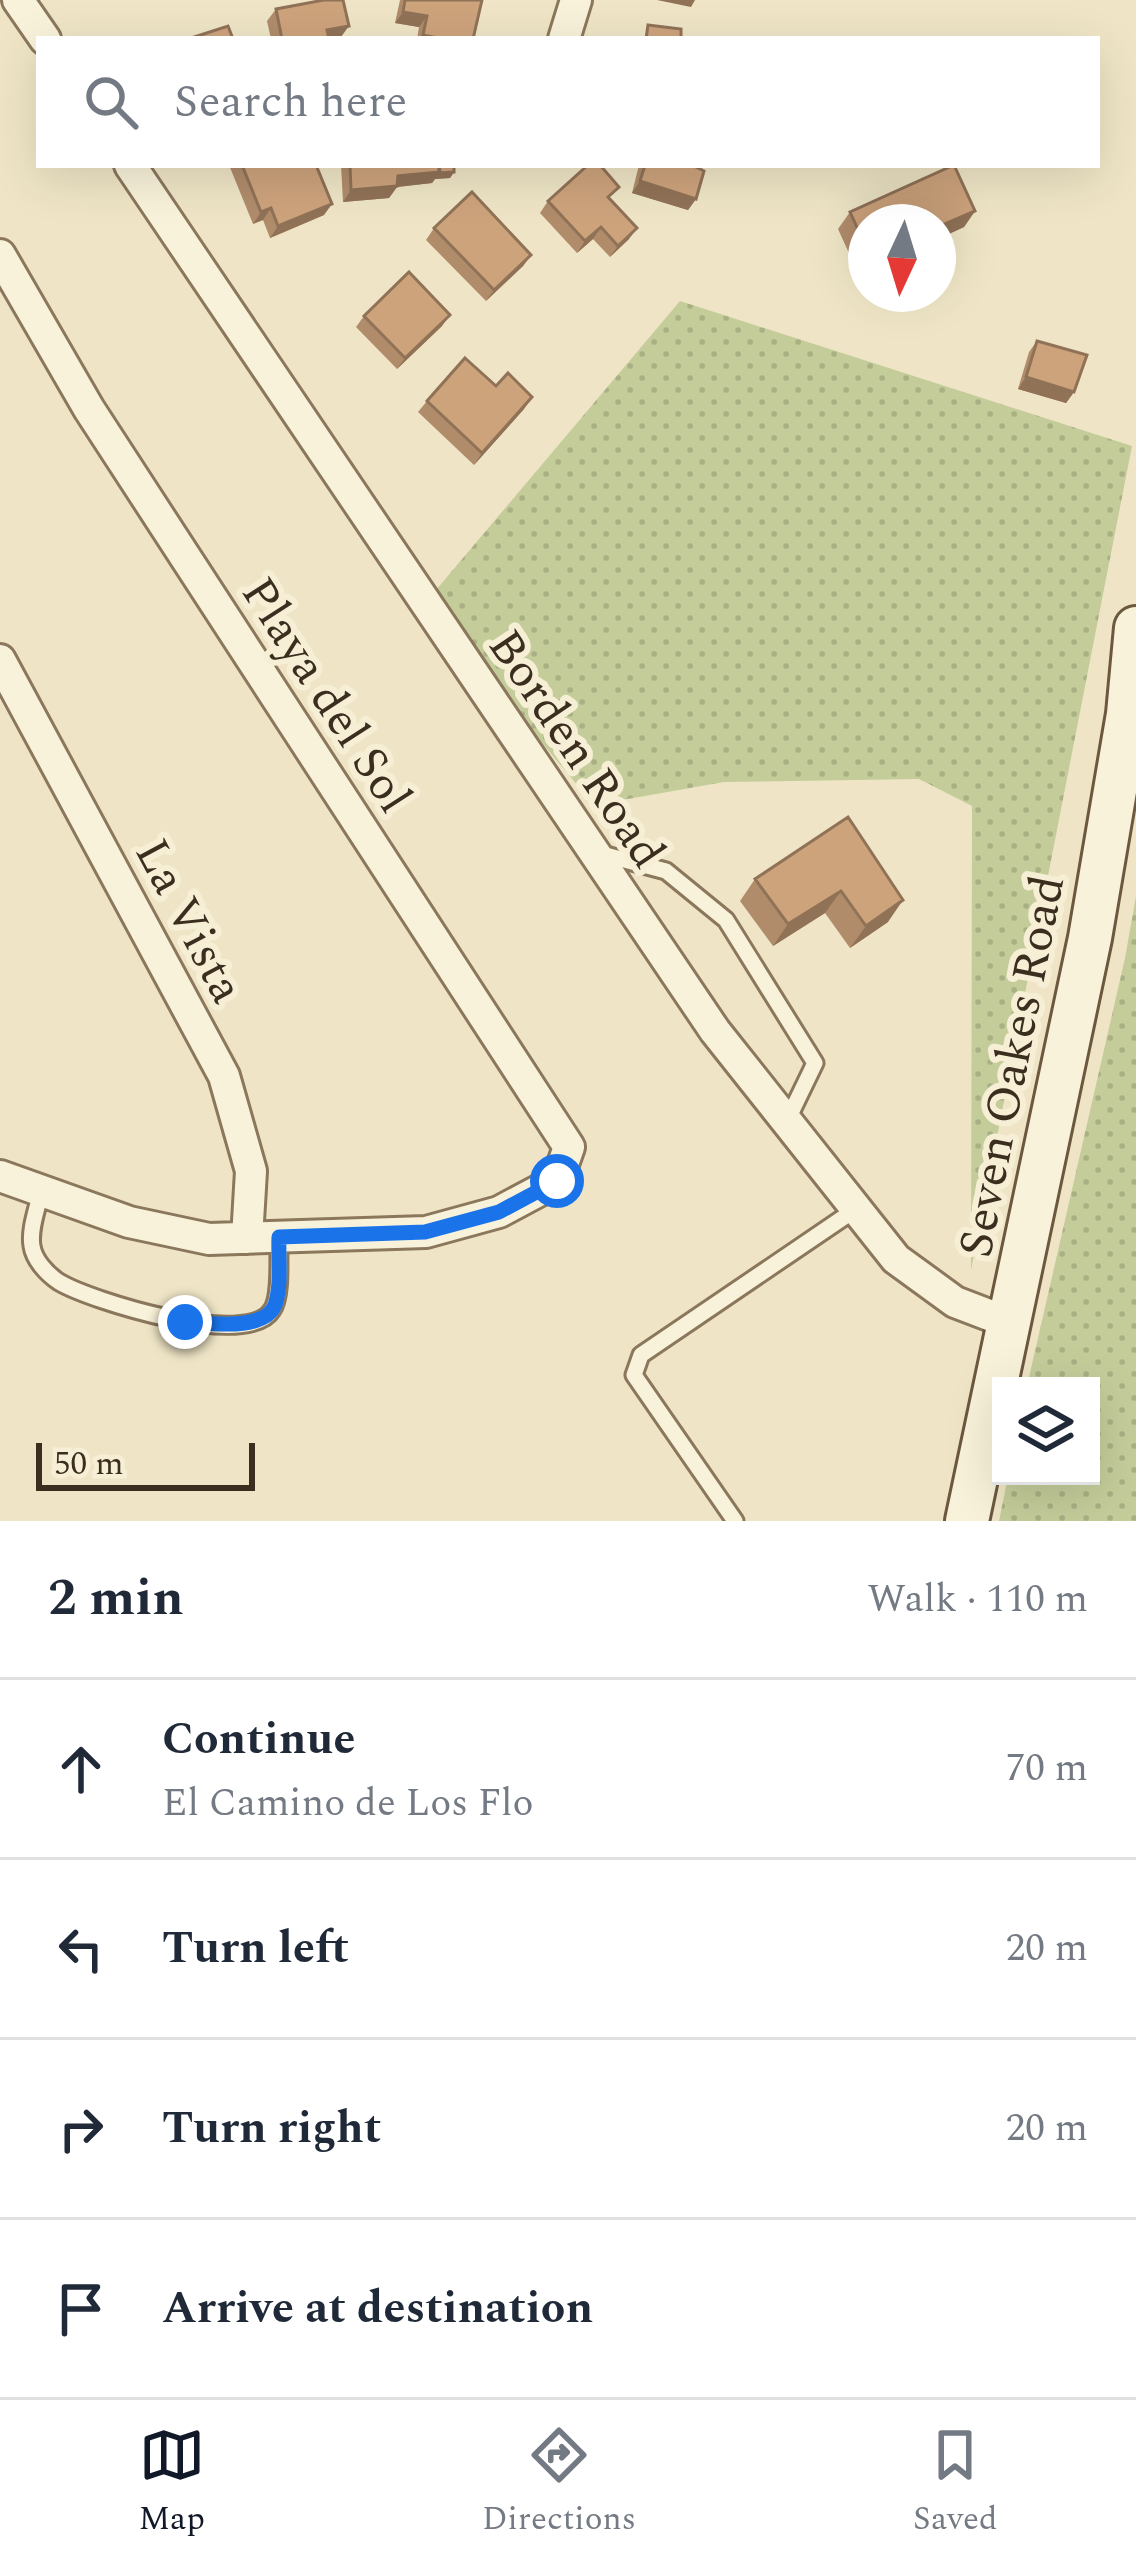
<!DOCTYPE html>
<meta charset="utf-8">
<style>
:root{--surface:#fff;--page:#f6f6f7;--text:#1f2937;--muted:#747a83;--line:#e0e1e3;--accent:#111827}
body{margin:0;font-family:Spectral,serif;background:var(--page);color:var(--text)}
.controls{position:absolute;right:36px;bottom:36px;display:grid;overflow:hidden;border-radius:0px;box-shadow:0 12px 48px #0002}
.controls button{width:108px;height:108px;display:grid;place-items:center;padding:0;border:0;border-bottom:3px solid var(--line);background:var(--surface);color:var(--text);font:60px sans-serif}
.compass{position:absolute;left:848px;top:204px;width:108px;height:108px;border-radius:50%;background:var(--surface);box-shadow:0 12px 48px #0002;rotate:184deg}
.scale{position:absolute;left:36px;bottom:30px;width:219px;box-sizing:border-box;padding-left:12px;border:6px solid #3b2e1f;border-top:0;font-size:33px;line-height:42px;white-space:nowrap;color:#3b2e1f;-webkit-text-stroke:9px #f6efd6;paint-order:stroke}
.stop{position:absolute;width:36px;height:36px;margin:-27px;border:9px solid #1a73e8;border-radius:50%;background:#fff}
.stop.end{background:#1a73e8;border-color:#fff;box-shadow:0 3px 12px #0008}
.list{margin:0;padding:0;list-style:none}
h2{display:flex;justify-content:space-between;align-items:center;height:156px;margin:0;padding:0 48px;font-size:51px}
h2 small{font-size:39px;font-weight:400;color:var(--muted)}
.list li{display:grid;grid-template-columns:78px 1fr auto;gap:36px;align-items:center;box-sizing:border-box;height:180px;padding:0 48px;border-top:3px solid var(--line)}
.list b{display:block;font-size:45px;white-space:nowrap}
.list p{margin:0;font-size:39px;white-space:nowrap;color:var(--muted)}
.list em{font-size:39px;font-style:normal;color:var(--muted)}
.icon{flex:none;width:66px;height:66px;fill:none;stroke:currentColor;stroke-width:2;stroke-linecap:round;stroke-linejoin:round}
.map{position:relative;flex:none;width:1136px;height:1521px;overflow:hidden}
.search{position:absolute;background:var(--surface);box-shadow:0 12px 48px #0002;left:36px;right:36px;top:36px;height:132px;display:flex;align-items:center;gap:30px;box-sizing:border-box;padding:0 42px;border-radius:0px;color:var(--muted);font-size:45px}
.sheet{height:876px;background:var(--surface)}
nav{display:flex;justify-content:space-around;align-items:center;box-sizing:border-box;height:168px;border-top:3px solid var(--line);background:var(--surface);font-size:33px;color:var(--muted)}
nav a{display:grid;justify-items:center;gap:6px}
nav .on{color:var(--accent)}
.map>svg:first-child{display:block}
.grass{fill:url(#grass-dots)}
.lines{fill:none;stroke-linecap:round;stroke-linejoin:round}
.lane-casing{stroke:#8a775c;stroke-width:21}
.street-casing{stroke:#8a775c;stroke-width:36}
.secondary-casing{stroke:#6c583f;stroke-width:48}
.lane{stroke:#f9f2da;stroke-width:15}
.street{stroke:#f9f2da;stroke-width:30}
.secondary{stroke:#f9f2da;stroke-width:42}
.wall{fill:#b08c6b}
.shaded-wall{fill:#907257}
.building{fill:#cda37c;stroke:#907257;stroke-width:3}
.route{stroke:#1a73e8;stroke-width:15}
.labels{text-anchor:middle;stroke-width:12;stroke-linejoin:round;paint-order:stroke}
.street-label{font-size:48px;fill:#3b2e1f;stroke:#f6efd6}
</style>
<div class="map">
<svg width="1136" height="1521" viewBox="0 0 1136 1521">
<defs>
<pattern id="grass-dots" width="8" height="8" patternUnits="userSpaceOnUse" patternTransform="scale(3)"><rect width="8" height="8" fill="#c4cd9a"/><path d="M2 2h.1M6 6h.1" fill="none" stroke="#a9b084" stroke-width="1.8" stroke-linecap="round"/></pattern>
</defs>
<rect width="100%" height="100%" fill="#efe5c6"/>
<!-- grass -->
<path class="grass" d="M680,301L1132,446L971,1270L972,806L919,779L724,782L594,805L425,603Z
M1136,896V1521H999L1008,1476H1091V1386H1027L1125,958Z"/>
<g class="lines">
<defs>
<path id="lane" d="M598,853L666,871L726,920L815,1063L787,1121
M41,1191C38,1207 29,1229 32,1246C34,1260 47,1274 59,1282C91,1301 248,1350 272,1310C282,1296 278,1255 279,1237
M735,1521L634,1375L641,1355L856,1209"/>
<path id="street" d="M18,0L45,39
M564,39L576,0
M130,165L715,1031L896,1259L955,1302L1010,1323
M0,255L89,409L569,1147L557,1181L499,1212L426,1232L209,1239L129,1222L0,1176
M0,660L224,1076L251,1171L247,1238"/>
<path id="secondary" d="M967,1521L1090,938L1128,714L1136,628"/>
</defs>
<!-- lane casing -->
<use href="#lane" class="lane-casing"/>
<!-- street casing -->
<use href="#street" class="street-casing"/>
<!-- secondary casing -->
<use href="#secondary" class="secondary-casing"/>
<!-- lane -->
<use href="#lane" class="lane"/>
<!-- street -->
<use href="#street" class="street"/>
<!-- secondary -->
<use href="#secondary" class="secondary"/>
</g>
<!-- wall -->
<path class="wall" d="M400,0H482L473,39H417L419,27L395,23Z
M276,9L341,37L333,39H271L267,21Z
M229,165H316L324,215L270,238L263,220L253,224Z
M341,165H454V172L450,178L435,179L432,183L397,187L389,198L343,202Z
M639,165H692L696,199L688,210L632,193Z
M954,165L975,211L964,227L938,239V222H866V271L859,275L838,229L850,212Z
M610,199L629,239L610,257L593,239L577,253L540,213L548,201Z
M434,228L531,255L523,266L486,301L426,240Z
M364,316L442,326L397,369L356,327Z
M1037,341L1074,392L1066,403L1018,389L1029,352Z
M496,386L524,409L474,465L418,412L427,401Z
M848,817L888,922L850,948L825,913L773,946L740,901L755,879Z"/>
<!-- shaded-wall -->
<path class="shaded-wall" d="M657,0H695L691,7Z
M403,12L427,16L419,27L395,23Z
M349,26L341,37L321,39L327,30Z
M440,172H454L450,178L435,179L432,183L397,187L389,198L343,202L351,190L398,176Z
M640,181L696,199L688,210L632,193Z
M332,204L324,215L270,238L278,226Z
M271,208L263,220L253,224L261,212Z
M975,211L964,227L938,239V227Z
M601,227L593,239L577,253L585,241Z
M637,228L629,239L610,257L618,246Z
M531,255L523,266L486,301L494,290Z
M450,315L442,326L397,369L405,358Z
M1026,377L1074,392L1066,403L1018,389Z
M532,397L524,409L474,465L482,453Z
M841,891L825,913L773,946L788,924Z
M903,900L888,922L850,948L866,926Z"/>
<!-- building -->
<path class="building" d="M324,0H343L349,26L327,30L329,39H282L276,9Z
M405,0H482L473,39H442L423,35L427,16L403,12Z
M648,25L681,29V39H646Z
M228,26L233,39H188Z
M242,165H316L332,204L278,226L271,208L261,212Z
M350,165H439L440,172L398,176L397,186L351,190Z
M439,165H454V172L439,173Z
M588,165H600L619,187L608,197L637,228L618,246L601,227L585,241L548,201Z
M645,165H692L704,171L696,199L640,181Z
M954,165L975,211L938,227V222H866V247L850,212Z
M472,192L531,255L494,290L434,228Z
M409,272L450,315L405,358L364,316Z
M1037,341L1087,355L1074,392L1026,377Z
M465,358L496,386L508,373L532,397L482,453L427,401Z
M848,817L903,900L866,926L841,891L788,924L755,879Z"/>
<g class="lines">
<!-- route -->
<path class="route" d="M185,1322C209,1323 264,1332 275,1305C282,1285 278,1257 279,1237L425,1232L499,1212L557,1181"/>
</g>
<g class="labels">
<!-- street labels -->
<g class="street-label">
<text transform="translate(328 694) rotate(57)" y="17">Playa del Sol</text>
<text transform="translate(578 748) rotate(56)" y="17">Borden Road</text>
<text transform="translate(191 920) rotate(62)" y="17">La Vista</text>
<text transform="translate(1010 1066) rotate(-79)" y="17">Seven Oakes Road</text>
</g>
</g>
</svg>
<div class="controls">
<button><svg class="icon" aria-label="layers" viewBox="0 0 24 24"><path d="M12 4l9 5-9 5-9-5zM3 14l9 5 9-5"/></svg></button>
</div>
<svg class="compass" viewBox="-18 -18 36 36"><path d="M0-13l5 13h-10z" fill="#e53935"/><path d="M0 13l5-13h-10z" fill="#747a83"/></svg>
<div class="scale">50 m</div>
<div class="stop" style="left:557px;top:1181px"></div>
<div class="stop end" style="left:185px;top:1322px"></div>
<div class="search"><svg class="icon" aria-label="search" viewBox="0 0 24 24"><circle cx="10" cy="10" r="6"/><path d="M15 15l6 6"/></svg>Search here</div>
</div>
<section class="sheet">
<h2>2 min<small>Walk · 110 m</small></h2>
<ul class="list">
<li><svg class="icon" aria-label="ahead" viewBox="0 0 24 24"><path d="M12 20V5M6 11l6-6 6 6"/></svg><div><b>Continue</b><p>El Camino de Los Flo</p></div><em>70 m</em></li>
<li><svg class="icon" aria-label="left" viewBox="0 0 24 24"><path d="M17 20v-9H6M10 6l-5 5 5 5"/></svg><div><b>Turn left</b></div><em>20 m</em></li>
<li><svg class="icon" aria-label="right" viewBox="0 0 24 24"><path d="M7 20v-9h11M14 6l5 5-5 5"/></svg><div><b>Turn right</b></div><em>20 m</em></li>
<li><svg class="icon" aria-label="arrive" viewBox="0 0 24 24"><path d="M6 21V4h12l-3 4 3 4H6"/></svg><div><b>Arrive at destination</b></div></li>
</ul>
</section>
<nav>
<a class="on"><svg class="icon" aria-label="map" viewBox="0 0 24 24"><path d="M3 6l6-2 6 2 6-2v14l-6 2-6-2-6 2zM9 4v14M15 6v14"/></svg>Map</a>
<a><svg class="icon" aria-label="directions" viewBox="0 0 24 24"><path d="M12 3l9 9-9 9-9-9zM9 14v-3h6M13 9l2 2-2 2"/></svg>Directions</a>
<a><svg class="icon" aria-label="saved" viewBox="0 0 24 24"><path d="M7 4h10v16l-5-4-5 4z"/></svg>Saved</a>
</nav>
